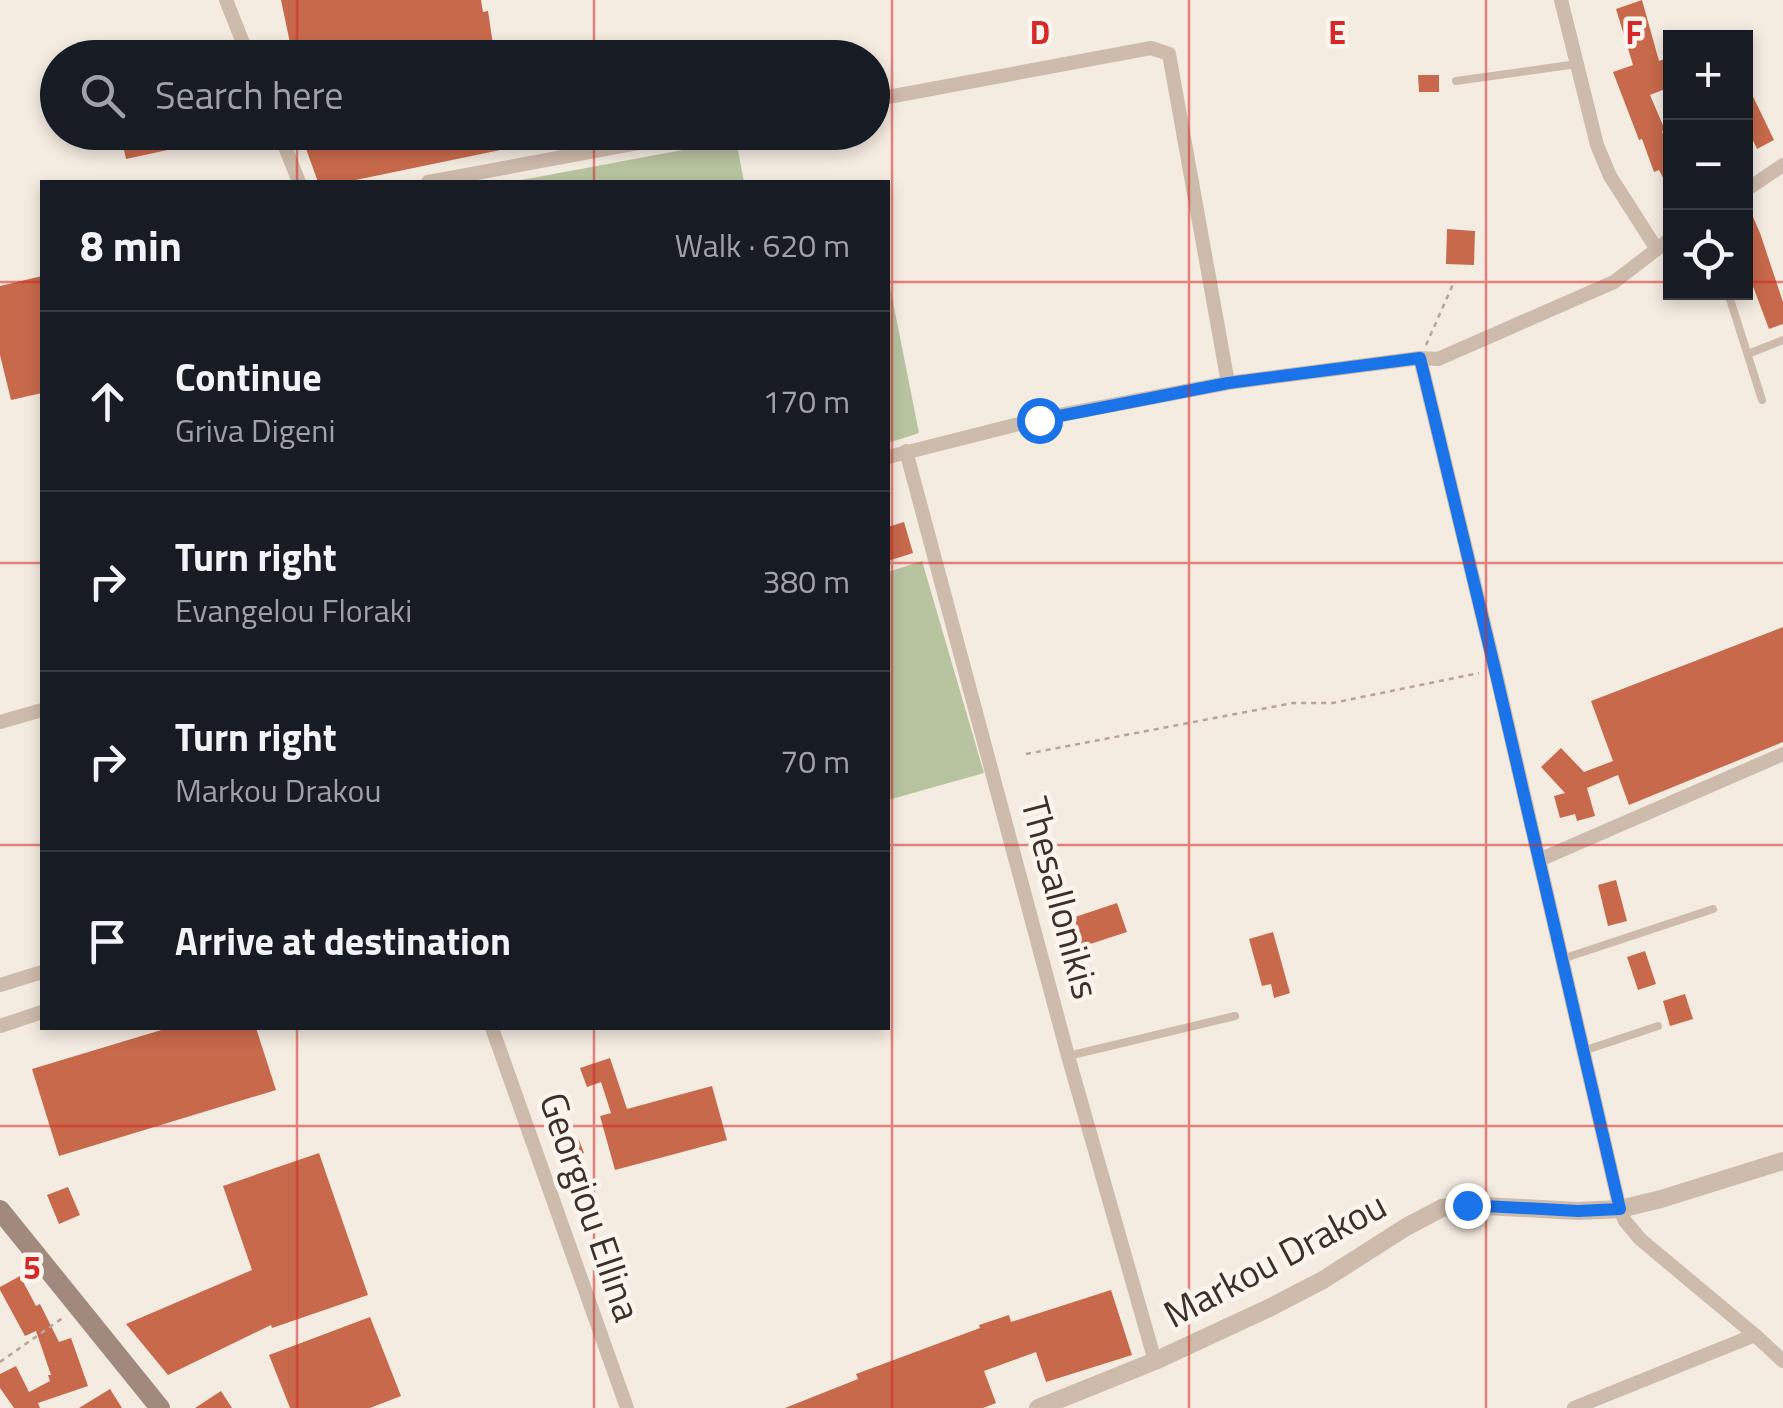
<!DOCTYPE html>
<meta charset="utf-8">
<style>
:root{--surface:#171b24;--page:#20242c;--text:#f1f3f6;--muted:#9ea1a6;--line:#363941}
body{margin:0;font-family:"Titillium Web",sans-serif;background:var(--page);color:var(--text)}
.controls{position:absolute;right:30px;top:30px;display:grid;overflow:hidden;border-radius:0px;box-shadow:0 5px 15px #0003}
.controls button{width:90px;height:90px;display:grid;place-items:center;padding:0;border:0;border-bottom:2px solid var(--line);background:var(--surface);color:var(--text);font:50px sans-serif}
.stop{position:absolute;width:30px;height:30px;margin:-22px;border:8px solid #1a73e8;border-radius:50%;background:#fff}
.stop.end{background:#1a73e8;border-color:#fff;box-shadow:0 2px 10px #0008}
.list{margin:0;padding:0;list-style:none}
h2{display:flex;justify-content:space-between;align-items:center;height:130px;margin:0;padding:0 40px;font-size:42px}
h2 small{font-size:32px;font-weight:400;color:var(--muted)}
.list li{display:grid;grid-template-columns:65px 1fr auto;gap:30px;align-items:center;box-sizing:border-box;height:180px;padding:0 40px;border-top:2px solid var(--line)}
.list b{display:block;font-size:38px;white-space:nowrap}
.list p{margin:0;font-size:32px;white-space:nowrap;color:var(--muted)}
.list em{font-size:32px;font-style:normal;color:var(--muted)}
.icon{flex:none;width:55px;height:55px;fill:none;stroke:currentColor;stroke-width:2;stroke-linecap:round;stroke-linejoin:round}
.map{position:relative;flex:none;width:1783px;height:1408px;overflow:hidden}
.search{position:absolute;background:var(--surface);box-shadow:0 5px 15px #0003;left:40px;top:40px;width:850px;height:110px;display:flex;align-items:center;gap:25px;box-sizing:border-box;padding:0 35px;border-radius:55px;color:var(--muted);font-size:38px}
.panel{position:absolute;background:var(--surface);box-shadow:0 5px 15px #0003;left:40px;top:180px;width:850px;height:850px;border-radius:0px}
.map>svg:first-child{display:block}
.green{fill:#b8c4a0}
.building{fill:#c8694b}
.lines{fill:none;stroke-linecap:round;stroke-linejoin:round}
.path{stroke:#b9a596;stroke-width:2.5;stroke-dasharray:5 5;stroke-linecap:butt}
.service{stroke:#cdbbac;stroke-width:8}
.minor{stroke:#cdbbac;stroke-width:14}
.tertiary{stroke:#cdbbac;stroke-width:18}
.secondary{stroke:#a18a7d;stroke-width:20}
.route{stroke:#1a73e8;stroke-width:12}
.grid{fill:none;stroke:#d62828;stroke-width:2.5;stroke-opacity:0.55}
.labels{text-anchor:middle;stroke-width:9;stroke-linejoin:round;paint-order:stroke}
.street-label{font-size:38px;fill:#3b302b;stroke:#fbf5ee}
.grid-label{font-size:32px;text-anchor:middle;font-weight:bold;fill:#d62828;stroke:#fbf5ee;stroke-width:9;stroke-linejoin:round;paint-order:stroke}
</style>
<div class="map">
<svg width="1783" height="1408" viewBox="0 0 1783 1408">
<rect width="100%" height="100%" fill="#f4ebe1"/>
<!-- green -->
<path class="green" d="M736,140L744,182H511Z
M888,277L919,433L888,443Z
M922,561L984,773L888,800V572Z"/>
<!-- building -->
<path class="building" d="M281,0H481L483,12L488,11L495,58H273L269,46L290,43Z
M1642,0L1659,61L1670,57V87L1650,95L1665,130L1662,131L1670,153V191L1659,170L1654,172L1642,139L1639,140L1613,72L1633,65L1616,9Z
M1418,75H1439V92H1419Z
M1746,82L1774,140L1757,149L1746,125Z
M120,132H223V138L126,159Z
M300,132H508L510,148L346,182H318Z
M1746,201L1760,233L1783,302V324L1769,329L1748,273L1746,274Z
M1447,229L1475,231L1474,265L1446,264Z
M42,276V393L11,400L0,355V286Z
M904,522L913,553L888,561V527Z
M1783,627V742L1629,805L1618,775L1587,788L1595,816L1577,821L1575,814L1560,818L1554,796L1565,793L1541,767L1561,748L1584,772L1613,761L1591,701Z
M1616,880L1627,921L1608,926L1598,885Z
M1117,903L1127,932L1081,947L1072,918Z
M1273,932L1290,993L1274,998L1271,984L1262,986L1249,939Z
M1645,951L1656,984L1638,990L1627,957Z
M1685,994L1693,1019L1670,1026L1663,1001Z
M168,1028H256L276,1090L59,1156L32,1069Z
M610,1058L627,1109L712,1086L727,1140L615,1170L600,1116L611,1113L601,1082L587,1087L580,1068Z
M579,1140L584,1153L560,1163L555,1150Z
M319,1153L368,1295L272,1328L271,1325L168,1375L126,1324L252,1270L223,1186Z
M68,1187L80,1215L59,1224L47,1195Z
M20,1276L36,1306L40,1304L59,1342L71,1338L88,1386L38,1403L40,1408H14L0,1388V1374L16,1366L29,1392L50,1381L48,1375H51L36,1331L25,1336L0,1290V1287Z
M1111,1290L1132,1355L1046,1382L1036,1352L984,1371L996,1403L983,1408H785L858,1379L856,1374L980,1328L979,1325L1009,1315L1011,1322Z
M370,1317L401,1396L370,1408H290L269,1355Z
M110,1389L122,1408H79Z
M221,1391L232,1408H195Z"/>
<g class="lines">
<!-- path -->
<path class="path" d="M1426,345L1454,282
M1026,754L1293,703H1333L1479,673
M0,1362L64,1317"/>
<!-- service -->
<path class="service" d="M1456,81L1577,64
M1730,299L1762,400
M1748,354L1783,340
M1562,959L1713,909
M1583,1051L1658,1026
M1068,1056L1235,1016"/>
<!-- minor -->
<path class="minor" d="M226,0L249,58
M1561,0L1597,145L1610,176L1656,248
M872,100L1151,48L1169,54L1228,383
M279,132L299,182
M428,182L697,132
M1746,190L1783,165
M1420,358L1495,669L1620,1209L1625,1221L1640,1239L1755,1335L1783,1361
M906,451L1068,1056L1155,1361
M888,457L1039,419L1228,383L1420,358L1438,359L1614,282L1670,239
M0,722L42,710
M1539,860L1783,754
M0,985L42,972
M0,1026L42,1012
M492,1028L627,1408
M1574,1408L1755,1335"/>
<!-- tertiary -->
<path class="tertiary" d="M1038,1408L1155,1361L1269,1308L1323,1280L1406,1227L1442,1208L1467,1205L1578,1211L1620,1209L1661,1199L1783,1161"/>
<!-- secondary -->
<path class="secondary" d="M0,1210L160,1408"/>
</g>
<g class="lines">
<!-- route -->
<path class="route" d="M1039,420L1228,383L1420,358L1495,670L1620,1209L1578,1211L1467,1205"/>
</g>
<!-- grid -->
<path class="grid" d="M297,0V58M594,0V58M892,0V1408M1189,0V1408M1486,0V1408M297,132V182M594,132V182M0,282H42M888,282H1670M1746,282H1783M0,563H42M888,563H1783M0,845H42M888,845H1783M297,1028V1408M594,1028V1408M0,1126H1783"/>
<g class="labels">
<!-- street labels -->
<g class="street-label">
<text transform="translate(1060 898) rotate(75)" y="13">Thesallonikis</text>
<text transform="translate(590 1207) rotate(71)" y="13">Georgiou Ellina</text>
<text transform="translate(1275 1260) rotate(-28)" y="13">Markou Drakou</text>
</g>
</g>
<g class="grid-label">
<text x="1040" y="44">D</text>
<text x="1337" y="44">E</text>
<text x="1634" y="44">F</text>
<text x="32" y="1279">5</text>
</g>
</svg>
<div class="controls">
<button>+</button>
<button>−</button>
<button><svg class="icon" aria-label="locate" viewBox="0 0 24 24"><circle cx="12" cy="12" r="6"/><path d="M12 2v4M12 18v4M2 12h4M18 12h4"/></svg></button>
</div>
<div class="stop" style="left:1039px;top:420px"></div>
<div class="stop end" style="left:1467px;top:1205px"></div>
<div class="search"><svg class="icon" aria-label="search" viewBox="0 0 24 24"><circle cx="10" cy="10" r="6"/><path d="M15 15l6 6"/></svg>Search here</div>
<section class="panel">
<h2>8 min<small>Walk · 620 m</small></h2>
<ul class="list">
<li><svg class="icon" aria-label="ahead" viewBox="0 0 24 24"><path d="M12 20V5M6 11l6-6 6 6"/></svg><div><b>Continue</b><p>Griva Digeni</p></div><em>170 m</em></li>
<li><svg class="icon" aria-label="right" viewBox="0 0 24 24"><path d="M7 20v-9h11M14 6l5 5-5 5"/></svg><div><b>Turn right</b><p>Evangelou Floraki</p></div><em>380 m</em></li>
<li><svg class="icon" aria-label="right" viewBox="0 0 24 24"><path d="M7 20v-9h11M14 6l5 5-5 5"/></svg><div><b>Turn right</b><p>Markou Drakou</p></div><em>70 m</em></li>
<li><svg class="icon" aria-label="arrive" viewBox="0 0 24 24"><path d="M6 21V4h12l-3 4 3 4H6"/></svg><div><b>Arrive at destination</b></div></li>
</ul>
</section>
</div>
